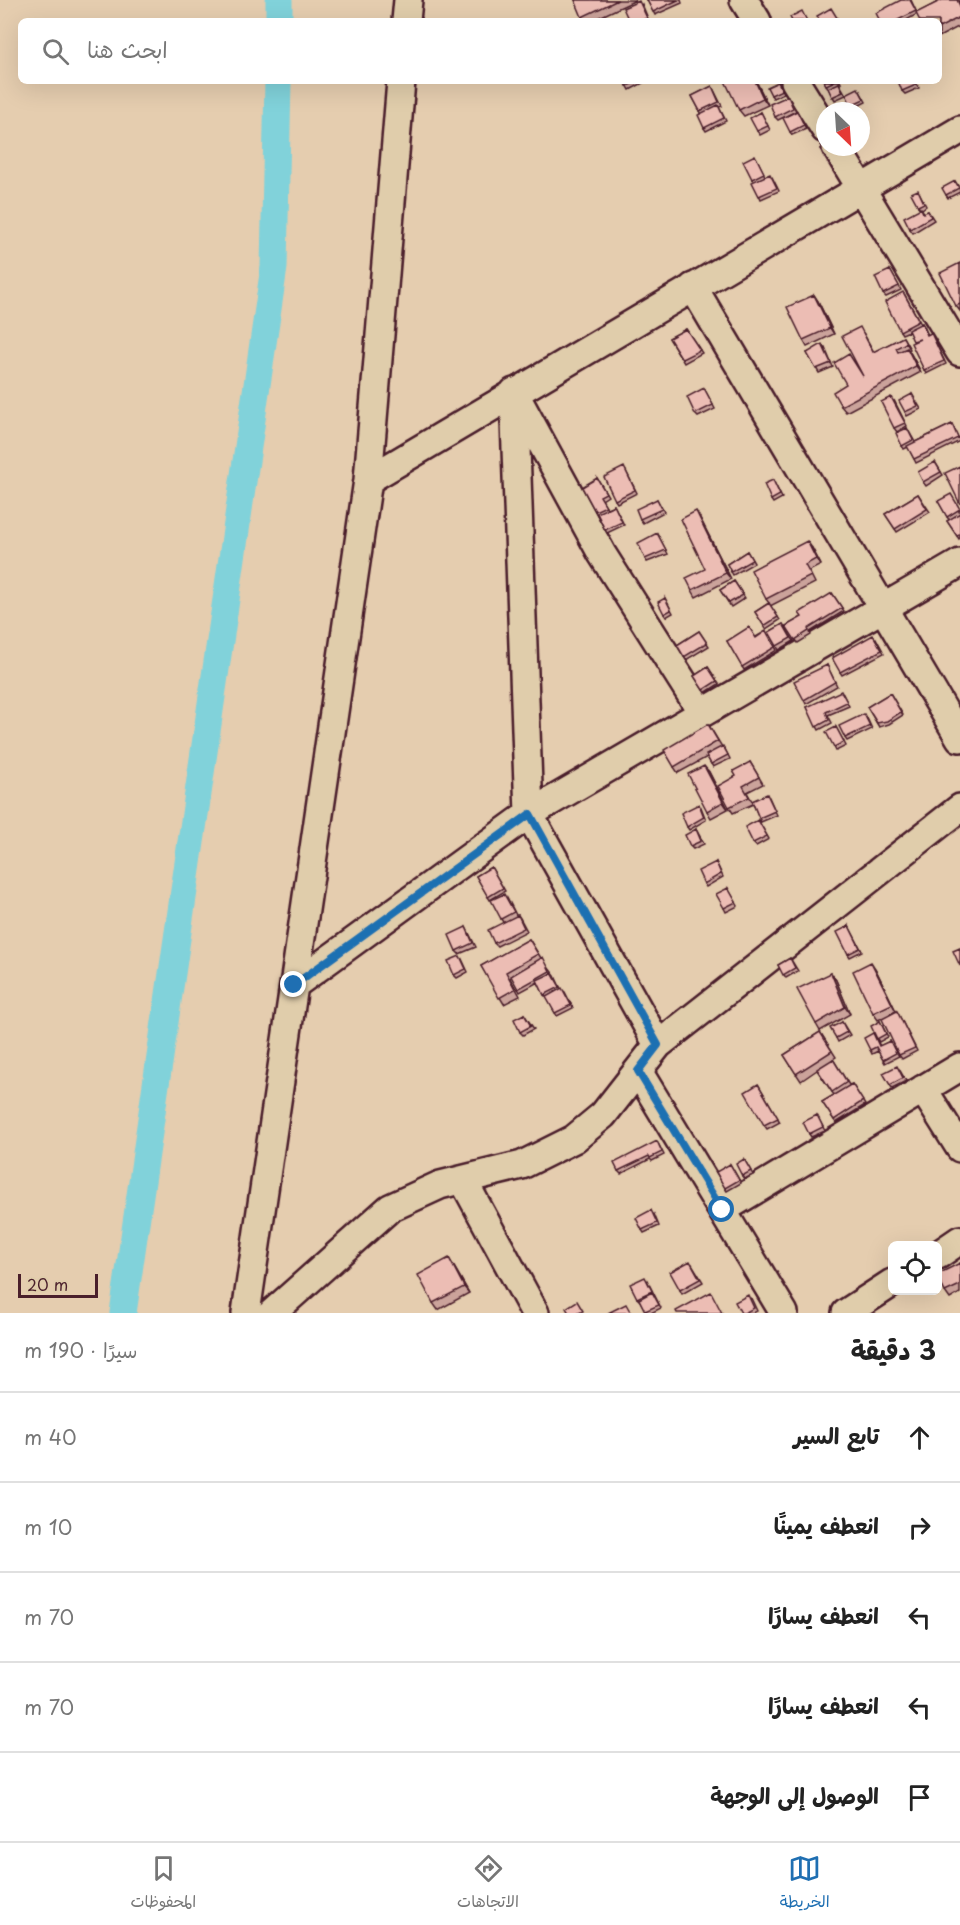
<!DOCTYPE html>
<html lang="ar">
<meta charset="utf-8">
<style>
:root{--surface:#fff;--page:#f6f6f6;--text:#222;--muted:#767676;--line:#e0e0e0;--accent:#1f6fb2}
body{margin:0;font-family:"Playpen Sans","Playpen Sans Arabic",sans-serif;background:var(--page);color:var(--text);direction:rtl}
.controls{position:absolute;right:18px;bottom:18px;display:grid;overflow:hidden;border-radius:9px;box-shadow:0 6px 24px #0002}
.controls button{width:54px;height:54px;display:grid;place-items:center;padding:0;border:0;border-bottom:2px solid var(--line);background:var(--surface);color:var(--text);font:30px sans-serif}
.compass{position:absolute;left:816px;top:102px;width:54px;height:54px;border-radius:50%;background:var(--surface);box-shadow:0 6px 24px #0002;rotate:155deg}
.scale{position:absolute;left:18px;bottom:15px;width:80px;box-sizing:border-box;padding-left:6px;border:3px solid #4a1f2b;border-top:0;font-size:16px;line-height:21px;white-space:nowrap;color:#4a1f2b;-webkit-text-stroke:4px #e0cdab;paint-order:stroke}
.stop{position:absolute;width:18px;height:18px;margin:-14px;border:4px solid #1f6fb2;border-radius:50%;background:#fff}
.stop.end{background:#1f6fb2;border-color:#fff;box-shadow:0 2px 6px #0008}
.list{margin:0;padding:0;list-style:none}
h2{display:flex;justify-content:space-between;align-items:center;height:78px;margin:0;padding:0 24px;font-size:26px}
h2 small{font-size:20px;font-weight:400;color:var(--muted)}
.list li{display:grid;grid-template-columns:39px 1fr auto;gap:18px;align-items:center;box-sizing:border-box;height:90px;padding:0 24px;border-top:2px solid var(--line)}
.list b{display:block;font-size:22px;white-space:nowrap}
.list em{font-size:20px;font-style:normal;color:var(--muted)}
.icon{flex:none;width:33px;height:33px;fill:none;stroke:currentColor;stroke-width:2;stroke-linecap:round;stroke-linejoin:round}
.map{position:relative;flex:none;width:960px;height:1313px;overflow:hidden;direction:ltr}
.search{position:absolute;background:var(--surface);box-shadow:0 6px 24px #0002;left:18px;right:18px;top:18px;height:66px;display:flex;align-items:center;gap:15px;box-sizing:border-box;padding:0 21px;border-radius:9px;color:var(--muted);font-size:22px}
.sheet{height:528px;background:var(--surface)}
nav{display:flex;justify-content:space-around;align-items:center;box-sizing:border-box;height:84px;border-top:2px solid var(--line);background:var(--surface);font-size:16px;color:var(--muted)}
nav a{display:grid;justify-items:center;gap:3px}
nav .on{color:var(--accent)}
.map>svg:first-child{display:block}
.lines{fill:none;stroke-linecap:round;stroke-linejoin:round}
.canal{stroke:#81d2da;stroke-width:27}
.minor-casing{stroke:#4a1f2b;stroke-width:32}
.minor{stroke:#e0cdab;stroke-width:27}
.wall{fill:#cba39b;stroke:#4a1f2b;stroke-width:1.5}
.shaded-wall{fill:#a5847e;stroke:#4a1f2b;stroke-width:1.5}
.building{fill:#ecbdb4;stroke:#4a1f2b;stroke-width:1.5}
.route{stroke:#1f6fb2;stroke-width:8}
</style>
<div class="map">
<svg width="960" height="1313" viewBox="0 0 960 1313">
<rect width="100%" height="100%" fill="#e5cdaf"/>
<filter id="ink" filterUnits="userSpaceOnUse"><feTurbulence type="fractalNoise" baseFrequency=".0167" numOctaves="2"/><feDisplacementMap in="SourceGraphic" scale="12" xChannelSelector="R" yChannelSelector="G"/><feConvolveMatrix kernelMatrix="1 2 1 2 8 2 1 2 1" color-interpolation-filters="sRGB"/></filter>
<g filter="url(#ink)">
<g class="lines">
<!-- canal -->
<path class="canal" d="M279,21V0
M123,1313L274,267L278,81"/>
<defs>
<path id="minor" d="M744,0L757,21
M406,21L408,0
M795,81L825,129
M836,147L960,352
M693,287L960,738
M517,398L602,554L702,712
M368,480L960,130
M294,985L529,814L960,563
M658,1045L960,808
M638,1071L784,1313
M923,1089L960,1148
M463,1180L535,1313
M722,1210L960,1067
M938,1255L960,1240
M246,1313L368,480L401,81
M272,1313L390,1208L440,1185L522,1165L574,1139L603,1115L658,1045L529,814L514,392
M846,1313L892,1283"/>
</defs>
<!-- minor casing -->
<use href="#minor" class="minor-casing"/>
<!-- minor -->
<use href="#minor" class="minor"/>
</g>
<!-- wall -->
<path class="wall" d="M575,0H636L591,21H585Z
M647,0H681L682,3L655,15Z
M901,0H911L917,13L942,0H959L960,3V26L939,37V21L917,14L905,21H880Z
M642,4L649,21H629Z
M625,81H642L643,83L630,90Z
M756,81L768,105L744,116L739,110Z
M824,81H840L841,83H839L846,95L835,100Z
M915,81L919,88L905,94L902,91Z
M778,82L784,93L773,98L771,95Z
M712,86L722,106L719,107L726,121L706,131L704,128L701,113L692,96Z
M860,91L866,102L854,108L851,105Z
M790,99L796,111L778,120L775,117Z
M797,111L806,129L792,135L790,132Z
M761,112L770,130L760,135L757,131Z
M757,159L765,176L772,177L779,191L761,199L752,179Z
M955,181L960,189V192L948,198L946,195Z
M920,194L926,206L922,209L924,213L928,211L934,220L913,233L910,229L920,209L918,206Z
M960,263V311L956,306Z
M890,270L901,290L886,297L883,294Z
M814,295L818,301L834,334L807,347L803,340Z
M905,295L921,324L922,323L924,326L928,335L933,337L946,364L926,374L924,370L914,342L909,331L902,334L900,331Z
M686,329L702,353L684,363L669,338Z
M864,334L874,352L903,337L910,349L908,350L921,372L846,412L841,406L846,384L861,372Z
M825,348L833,367L819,373L807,353Z
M704,388L715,409L698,417L695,414Z
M912,394L921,409L907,416L905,412Z
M894,400L907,426L897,432L894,428Z
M952,424L960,441L916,463L908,447L904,449L902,446L907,428L915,442Z
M935,462L943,475L926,486L923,482Z
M626,471L637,493L617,503L615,500Z
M597,478L608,496L602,500L607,508L614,505L624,525L607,533L595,511Z
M773,480L782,498L773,503L771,500Z
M918,494L930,512L897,532L885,514Z
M657,499L664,512L643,523L640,519Z
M938,501L960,509V538L959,539L947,521L949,520Z
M696,511L700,518L731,579L696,597L692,590L705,569Z
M657,533L668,554L647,562L645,559Z
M812,548L821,565L809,571L815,583L770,606L780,620L766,629L755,612L769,603L766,599Z
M747,551L754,563L733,575L727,564Z
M734,581L745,598L731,607L720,590Z
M832,593L844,611L810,632L811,635L798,643L786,626L802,617Z
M665,598L673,613L666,617L664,614Z
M783,624L794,641L779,650L769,632Z
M699,631L709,646L686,660L677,645Z
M766,631L777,650L744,670L727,641L756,637Z
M876,638L884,653L842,675L840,672Z
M827,665L837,686L806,704L804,700Z
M708,667L719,684L705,693L694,676Z
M890,693L903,715L889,724L879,727L867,707Z
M843,694L849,706L828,715L832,723L819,730L807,707Z
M867,718L872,729L847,741L845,738Z
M708,724L722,747L725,749L730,759L713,767L707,757L678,773L674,767Z
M836,727L846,746L836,751L834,747Z
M750,762L763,784L747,792L752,801L769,797L777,815L761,822L753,804L733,813L729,807L736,776Z
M709,772L728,809L711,818L707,811Z
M701,807L706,820L689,830L687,827Z
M758,820L769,839L756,846L753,843Z
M696,829L704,844L693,849L690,846Z
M716,862L723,877L706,887L704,884Z
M491,867L505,891L490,900L476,876Z
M728,888L738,906L726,912L724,908Z
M507,897L516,915H518L520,918L527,931L497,946L494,943L503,922L501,919Z
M849,926L862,951L850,957L848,954Z
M466,927L476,947L459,954L456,951Z
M529,939L541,958L555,976L561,989L565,992L573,1008L557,1016L547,998L544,995L538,982L520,992L512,977L510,978L520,996L504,1004L481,966Z
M790,958L798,971L786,978L778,965Z
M462,959L468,972L457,978L454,975Z
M875,968L896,1011L878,1020L873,1013Z
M831,973L836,980L850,1014L820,1031L816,1024Z
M897,1011L917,1051L902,1059L899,1055Z
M524,1014L534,1029L523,1035L520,1032Z
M880,1021L888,1037L879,1042L877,1039Z
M842,1022L850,1035L838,1042L836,1038Z
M820,1032L836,1057L833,1059L849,1085L852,1084L865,1105L836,1123L822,1102L834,1095L817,1070L801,1081L784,1055Z
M873,1033L880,1046L890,1041L899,1056L885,1063L878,1051L872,1054L870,1050Z
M899,1069L906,1081L892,1088L890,1085Z
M758,1084L780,1122L767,1129L764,1125Z
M817,1115L825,1131L811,1137L809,1134Z
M659,1145L664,1155L652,1161L650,1159L621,1174L618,1171Z
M744,1159L753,1175L744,1179L742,1176Z
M730,1164L741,1183L727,1191L725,1188Z
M654,1214L659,1226L644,1233L642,1230Z
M960,1263V1293L950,1299L945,1292Z
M692,1264L703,1282L682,1294L680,1290Z
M453,1265L469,1293L438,1310L433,1303Z
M647,1280L661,1308L651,1313H647L640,1301L637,1298Z
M751,1298L757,1311L753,1313H741Z"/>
<!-- shaded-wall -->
<path class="shaded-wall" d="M755,81H756L768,105L763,98Z
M814,295L818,301L834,334L830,328Z
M907,348L911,354L921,372L916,366Z
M696,511L700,518L731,579L726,573Z
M807,541L812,548L821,565L816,559Z
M704,766L709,772L728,809L723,802Z
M871,962L875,968L896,1011L892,1004Z
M831,973L836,980L850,1014L845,1007Z
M449,1258L469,1293L464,1287Z"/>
<!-- building -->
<path class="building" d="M575,0H618L582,17Z
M647,0H678L653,12Z
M901,0H910L916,11L896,21H880L876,13Z
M942,0H957L960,6V17L939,28V21H920L916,13Z
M639,1L647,18L640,21H629L623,8Z
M831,8L839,21H820L817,16Z
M802,11L807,21H792L790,17Z
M625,81H639L627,86Z
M725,81H755L763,98L739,110Z
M824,81H835L826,85Z
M898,81H915L916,85L902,91Z
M778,82L782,90L771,95L767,87Z
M839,83L843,92L832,97L828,88Z
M712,86L719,102L700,111L692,96Z
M858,88L864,99L851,105L846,94Z
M788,96L793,108L775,117L770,104Z
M718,105L724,118L704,128L698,115Z
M797,111L804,125L790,132L783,118Z
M761,112L768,126L757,131L750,118Z
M755,155L764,173L752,179L743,161Z
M770,174L777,188L759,196L752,182Z
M955,181L959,188L946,195L942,188Z
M918,190L924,203L918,206L911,193Z
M921,208L923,213L928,211L931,217L910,229L904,217Z
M960,263V304L956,306L940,273Z
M890,270L899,286L883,294L875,277Z
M903,292L919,321L900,331L885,302Z
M814,295L830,328L803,340L787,307Z
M922,323L927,335L931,333L944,361L924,370L911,343L920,339L913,341L908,330Z
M860,327L873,352L903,337L906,343L896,348L898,352L907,348L916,366L841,406L833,392L846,384L834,363L849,354L863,376L842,336Z
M686,329L700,350L682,359L669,338Z
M822,344L831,363L816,369L807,353Z
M704,388L713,405L695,414L687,397Z
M912,394L918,406L905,412L899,401Z
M891,397L905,423L894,428L881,402Z
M952,424L958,438L914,459L907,446Z
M907,428L913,440L902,446L896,433Z
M935,462L941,472L923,482L918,472Z
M960,466V504L945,473Z
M624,467L635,490L615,500L604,477Z
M597,478L606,493L600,496L606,506L595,511L582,487Z
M773,480L780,495L771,500L764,484Z
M918,494L927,509L895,529L885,514Z
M951,494L960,509L947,517L938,501Z
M657,499L662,509L640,519L636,509Z
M614,505L622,522L605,530L597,513Z
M696,511L726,573L692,590L686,578L705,569L681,519Z
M960,513V533L957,536L947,521Z
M657,533L666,550L645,559L638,543Z
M807,541L816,559L805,565L811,576L766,599L751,570Z
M747,551L752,560L731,572L727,564Z
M734,581L743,595L729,603L720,590Z
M832,593L842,608L808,629L809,631L795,640L786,626L802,617L799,613Z
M665,598L671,610L664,614L658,602Z
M769,603L778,617L764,626L755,612Z
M783,624L791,638L777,646L769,632Z
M749,627L756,638L766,631L775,647L742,667L727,641Z
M699,631L707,643L684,657L677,645Z
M873,635L882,650L840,672L832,658Z
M827,665L835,682L804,700L794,681Z
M708,667L717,681L703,690L694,676Z
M841,691L847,702L826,712L829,720L816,727L807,707Z
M890,693L901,712L887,721L877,723L867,707Z
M864,714L870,726L845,738L839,726Z
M708,724L718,741L674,767L664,750Z
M836,727L844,742L834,747L826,732Z
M723,746L728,755L711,764L706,755Z
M750,762L759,777L743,786L749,797L729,807L718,786L736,776L733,771Z
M704,766L723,802L707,811L688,774Z
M767,794L775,811L759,818L752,801Z
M699,804L704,817L687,827L681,813Z
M758,820L767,836L753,843L745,827Z
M696,829L701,841L690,846L685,835Z
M716,862L721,874L704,884L698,871Z
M491,867L503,888L488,897L476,876Z
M728,888L736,902L724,908L716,894Z
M504,894L514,912L501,919L491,900Z
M518,915L524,928L494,943L488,930Z
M849,926L860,948L848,954L837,932Z
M466,927L473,943L456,951L449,935Z
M529,939L538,954L506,972L515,989L499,998L481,966Z
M960,948V966L953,951Z
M460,956L466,969L454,975L448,961Z
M543,957L550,971L518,989L511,976Z
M790,958L795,968L783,975L778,965Z
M871,962L892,1004L873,1013L853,971Z
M552,973L560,987L544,995L537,980Z
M831,973L845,1007L816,1024L797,989Z
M562,988L571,1005L555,1013L546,997Z
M897,1011L915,1048L899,1055L882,1019Z
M524,1014L531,1026L520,1032L514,1019Z
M880,1021L886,1034L877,1039L871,1026Z
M842,1022L847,1032L836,1038L830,1028Z
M820,1032L832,1051L796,1074L784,1055Z
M873,1033L879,1046L890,1041L896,1053L883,1060L876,1047L870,1050L864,1038Z
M833,1059L847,1082L832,1092L817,1069Z
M897,1066L903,1078L890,1085L883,1073Z
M758,1084L778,1118L764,1125L745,1092Z
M852,1084L863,1101L834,1120L822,1102Z
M817,1115L823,1127L809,1134L803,1122Z
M657,1141L662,1152L650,1158L649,1156L618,1171L614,1163Z
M744,1159L751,1171L742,1176L736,1164Z
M730,1164L739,1180L725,1188L716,1172Z
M651,1210L657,1223L642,1230L636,1218Z
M449,1258L464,1287L433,1303L418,1275Z
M690,1261L700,1279L680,1290L670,1272Z
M960,1263V1285L945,1292L938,1277V1274Z
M645,1277L652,1291L637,1298L630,1284Z
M652,1292L659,1305L645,1311L639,1299Z
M711,1292L722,1313H677L676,1311Z
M748,1295L754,1308L744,1313H741L735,1302Z
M577,1301L583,1311L579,1313H569L566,1308Z
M626,1304L631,1313H608Z"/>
</g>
<g class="lines" filter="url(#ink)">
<!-- route -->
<path class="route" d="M294,985L530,814L658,1045L638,1071L722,1210"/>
</g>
</svg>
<div class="controls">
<button><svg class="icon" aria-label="locate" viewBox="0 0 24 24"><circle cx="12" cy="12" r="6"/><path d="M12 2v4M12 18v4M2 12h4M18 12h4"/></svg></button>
</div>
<svg class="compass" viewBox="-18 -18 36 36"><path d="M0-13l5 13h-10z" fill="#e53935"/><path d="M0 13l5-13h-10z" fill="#767676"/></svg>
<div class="scale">20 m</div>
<div class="stop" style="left:722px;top:1210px"></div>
<div class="stop end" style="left:294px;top:985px"></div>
<div class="search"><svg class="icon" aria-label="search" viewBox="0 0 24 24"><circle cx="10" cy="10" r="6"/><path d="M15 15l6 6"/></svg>ابحث هنا</div>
</div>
<section class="sheet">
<h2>3 دقيقة<small>سيرًا · 190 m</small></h2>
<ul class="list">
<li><svg class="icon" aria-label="ahead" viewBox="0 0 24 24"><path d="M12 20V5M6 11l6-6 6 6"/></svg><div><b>تابع السير</b></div><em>40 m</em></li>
<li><svg class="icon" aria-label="right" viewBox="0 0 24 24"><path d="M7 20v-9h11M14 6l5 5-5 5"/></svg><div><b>انعطف يمينًا</b></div><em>10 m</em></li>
<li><svg class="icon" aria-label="left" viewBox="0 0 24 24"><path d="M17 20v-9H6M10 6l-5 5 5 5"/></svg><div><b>انعطف يسارًا</b></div><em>70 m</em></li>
<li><svg class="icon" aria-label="left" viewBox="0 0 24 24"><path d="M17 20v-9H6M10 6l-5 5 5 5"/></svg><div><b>انعطف يسارًا</b></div><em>70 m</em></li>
<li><svg class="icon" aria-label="arrive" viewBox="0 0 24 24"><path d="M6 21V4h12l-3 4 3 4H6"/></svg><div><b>الوصول إلى الوجهة</b></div></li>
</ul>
</section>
<nav>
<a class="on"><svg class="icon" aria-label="map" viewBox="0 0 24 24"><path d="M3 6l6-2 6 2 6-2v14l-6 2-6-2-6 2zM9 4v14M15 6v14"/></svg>الخريطة</a>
<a><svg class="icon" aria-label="directions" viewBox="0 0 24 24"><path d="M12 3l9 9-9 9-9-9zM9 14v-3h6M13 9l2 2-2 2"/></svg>الاتجاهات</a>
<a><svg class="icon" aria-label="saved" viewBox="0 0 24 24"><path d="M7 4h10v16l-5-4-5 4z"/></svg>المحفوظات</a>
</nav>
